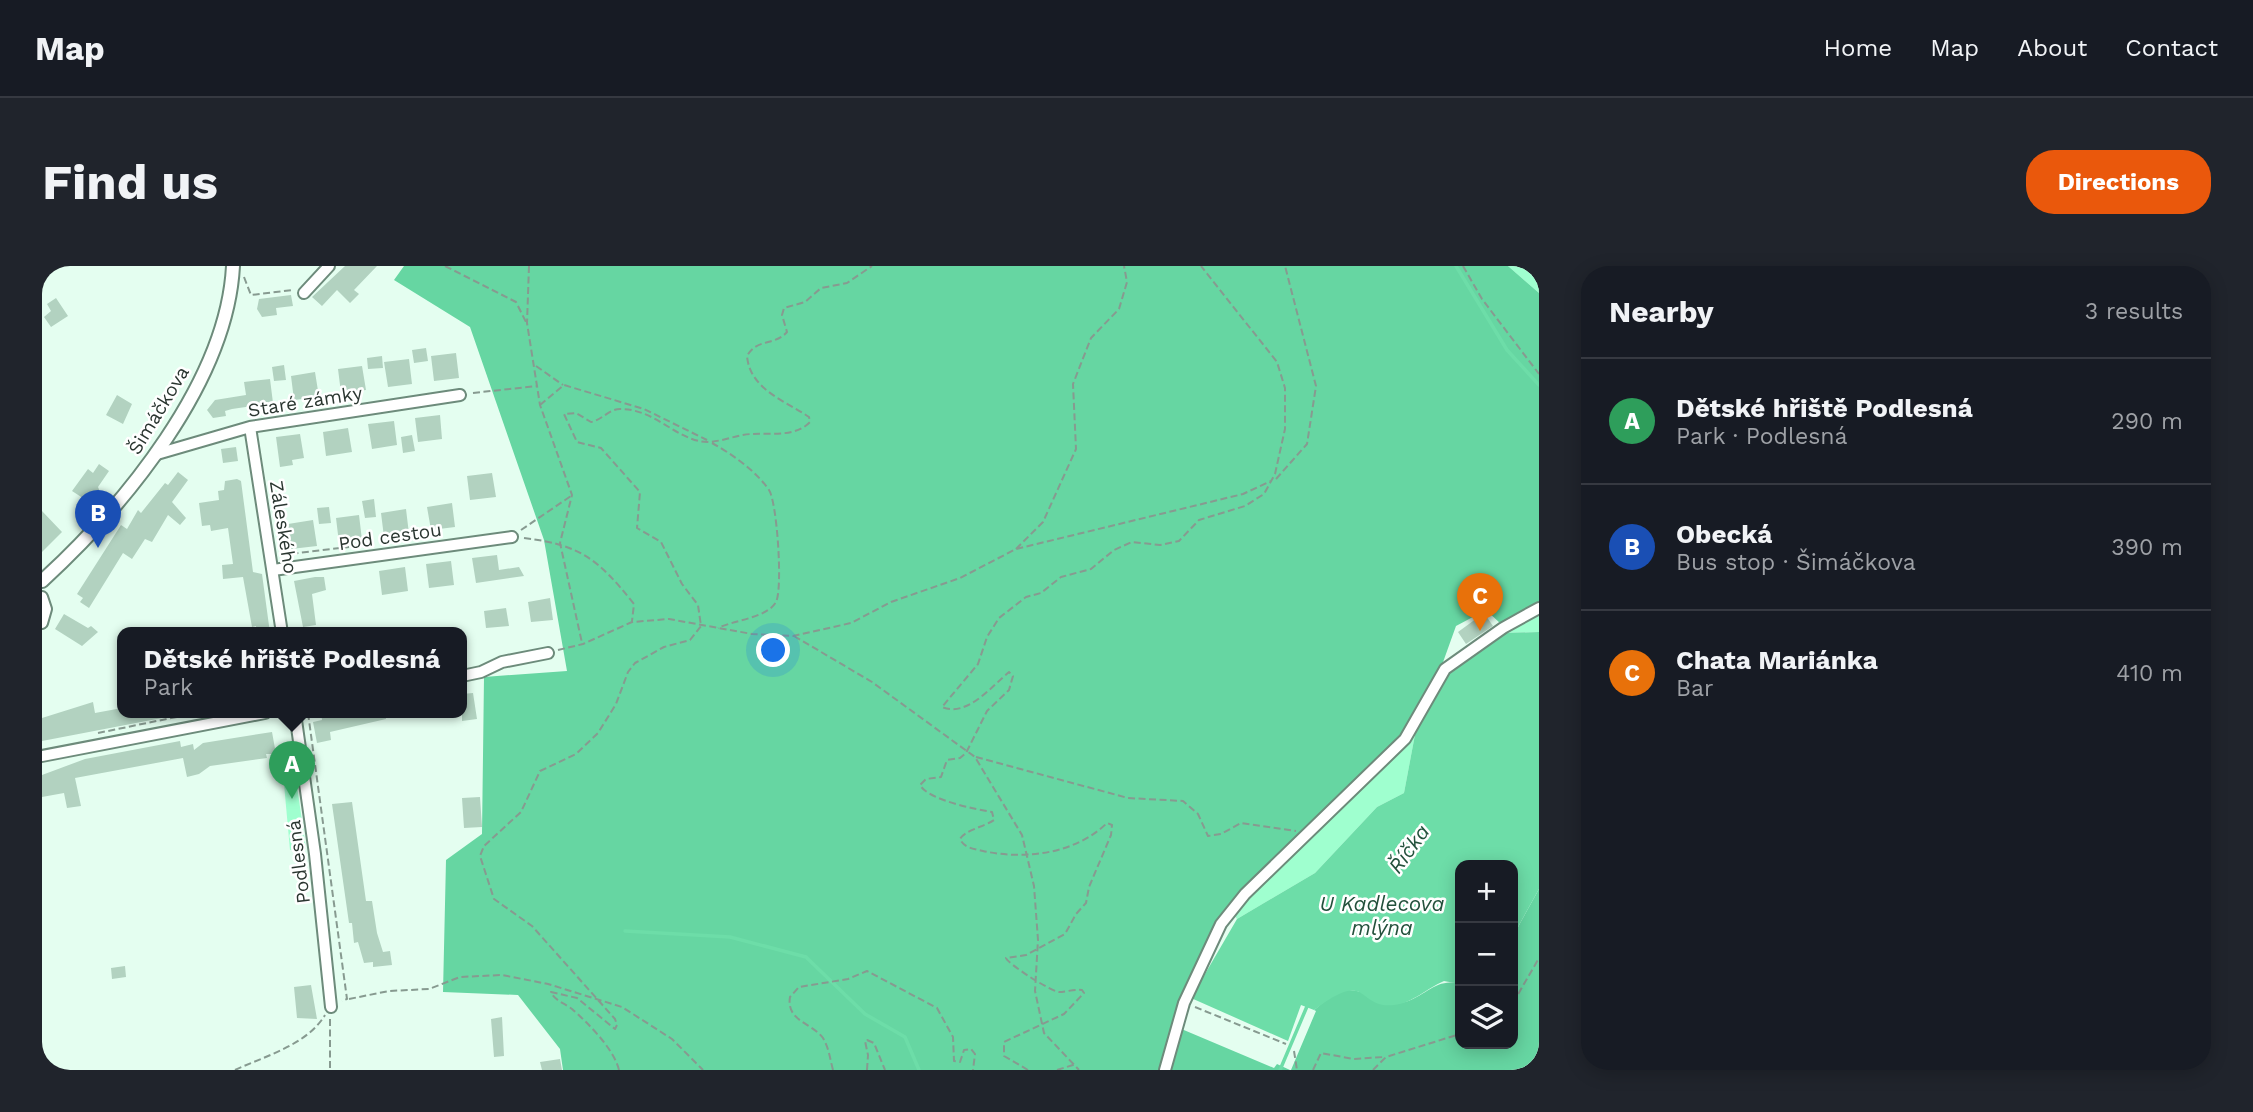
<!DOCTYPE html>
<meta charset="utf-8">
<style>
:root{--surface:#171b24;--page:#20242c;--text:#f1f3f6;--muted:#9ea1a6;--line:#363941;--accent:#ea580c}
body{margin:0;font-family:"Work Sans",sans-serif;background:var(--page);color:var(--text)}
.controls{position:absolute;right:21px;bottom:21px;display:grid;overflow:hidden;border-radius:14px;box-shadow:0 4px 18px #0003}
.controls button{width:63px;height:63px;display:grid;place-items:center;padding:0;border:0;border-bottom:2px solid var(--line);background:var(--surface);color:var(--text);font:35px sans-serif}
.you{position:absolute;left:732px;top:385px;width:24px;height:24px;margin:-18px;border:5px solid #fff;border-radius:50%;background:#1a73e8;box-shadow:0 0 0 10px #1a73e833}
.badge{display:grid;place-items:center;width:46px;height:46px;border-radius:50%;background:var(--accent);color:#fff;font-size:23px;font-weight:700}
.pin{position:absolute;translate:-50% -58px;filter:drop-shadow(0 2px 4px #0008)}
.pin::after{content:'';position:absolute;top:37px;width:24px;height:21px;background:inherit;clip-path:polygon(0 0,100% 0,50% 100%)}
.popup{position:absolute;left:75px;top:361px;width:350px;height:91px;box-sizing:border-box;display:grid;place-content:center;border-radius:14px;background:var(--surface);filter:drop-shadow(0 2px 5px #0005);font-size:23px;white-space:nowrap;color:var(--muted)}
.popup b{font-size:26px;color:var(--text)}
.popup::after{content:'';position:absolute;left:50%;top:100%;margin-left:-14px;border:14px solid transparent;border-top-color:var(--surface)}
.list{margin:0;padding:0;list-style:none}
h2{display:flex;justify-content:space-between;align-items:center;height:91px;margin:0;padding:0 28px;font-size:30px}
h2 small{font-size:23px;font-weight:400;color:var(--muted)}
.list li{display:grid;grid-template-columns:46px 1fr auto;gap:21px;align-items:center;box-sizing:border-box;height:126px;padding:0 28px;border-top:2px solid var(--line)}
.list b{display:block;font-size:26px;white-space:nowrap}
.list p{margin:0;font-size:23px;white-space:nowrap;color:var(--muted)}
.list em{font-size:23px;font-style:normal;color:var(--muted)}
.icon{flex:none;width:38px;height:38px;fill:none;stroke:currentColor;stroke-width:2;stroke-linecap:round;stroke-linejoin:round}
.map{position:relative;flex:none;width:1497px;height:804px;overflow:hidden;border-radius:28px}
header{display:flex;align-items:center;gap:42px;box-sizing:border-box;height:98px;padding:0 35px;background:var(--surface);border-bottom:2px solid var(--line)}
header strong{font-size:33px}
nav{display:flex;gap:38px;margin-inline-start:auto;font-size:24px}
.intro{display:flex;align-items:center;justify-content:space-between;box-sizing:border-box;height:168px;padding:0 42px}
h1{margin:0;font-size:49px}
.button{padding:18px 32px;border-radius:28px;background:var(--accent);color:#fff;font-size:24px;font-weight:700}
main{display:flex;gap:42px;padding:0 42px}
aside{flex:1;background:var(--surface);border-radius:28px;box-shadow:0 4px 18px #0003}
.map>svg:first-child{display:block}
.green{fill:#9fffcf}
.forest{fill:#66d6a2}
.water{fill:#6ddda8}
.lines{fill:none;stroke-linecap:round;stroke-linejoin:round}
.stream{stroke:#6ddda8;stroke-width:3.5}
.building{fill:#b2d2c0}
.minor-casing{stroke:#6d8b7b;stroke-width:14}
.tertiary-casing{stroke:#6d8b7b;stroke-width:16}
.path{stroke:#879a90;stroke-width:2;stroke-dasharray:7 3.5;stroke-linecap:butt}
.minor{stroke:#fff;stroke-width:10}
.tertiary{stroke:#fff;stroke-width:12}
.labels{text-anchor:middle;stroke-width:5;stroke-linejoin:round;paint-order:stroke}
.street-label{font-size:19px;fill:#2a3630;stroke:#fff}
.water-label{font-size:21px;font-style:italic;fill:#23513c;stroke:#fff}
</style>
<header>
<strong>Map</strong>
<nav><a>Home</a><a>Map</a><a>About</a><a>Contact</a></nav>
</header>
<div class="intro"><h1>Find us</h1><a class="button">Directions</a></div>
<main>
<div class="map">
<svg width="1497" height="804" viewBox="0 0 1497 804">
<rect width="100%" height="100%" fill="#e4fef0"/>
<!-- green -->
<path class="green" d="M1466,0H1497V27Z
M1497,347V366L1459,367Z
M1375,458L1362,527L1335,541L1273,607L1195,653L1191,648L1207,629Z
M253,506L264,583L248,584L241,507Z"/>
<!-- forest -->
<path class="forest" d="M362,0H1466L1497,27V338L1459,358L1444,344L1414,360L1400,399L1362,470L1298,528L1200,625L1175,657L1139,730L1130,759L1232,802L1235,798L1248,804H521L518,783L476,729L401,726L404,594L440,568L442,411L525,405L502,274L428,61L352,14Z
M1497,623V804H1249L1274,745L1272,744C1279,739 1286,731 1294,727C1319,715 1337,743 1363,736C1384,730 1395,711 1418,718V778H1471V670Z"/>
<!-- water -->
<path class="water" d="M1497,366V623L1471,670V599H1418V718L1402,715C1385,722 1371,737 1352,739C1313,743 1329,701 1272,744L1259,739L1246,775L1149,732L1195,653L1273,607L1335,541L1362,527L1375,458L1407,406L1459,367Z"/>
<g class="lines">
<!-- stream -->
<path class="stream" d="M1414,0L1465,84L1497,119
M583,665L688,671L764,691L823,748L863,771L877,804
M1238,804L1266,738"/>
</g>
<!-- building -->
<path class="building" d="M303,0H335L312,24L317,28L308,37L295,24L280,40L270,31Z
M249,29L251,40L234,42L235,49L220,51L215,43L217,33Z
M14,32L26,50L9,61L2,51L9,45L5,38Z
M384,82L386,95L372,97L370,84Z
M414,87L417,112L392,115L389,90Z
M340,90L341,102L326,103L325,92Z
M367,93L370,118L346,121L342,96Z
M242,99L244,114L232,115L230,101Z
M320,100L324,124L299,127L296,103Z
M273,106L277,131L252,134L249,110Z
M228,113L231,137L190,143L183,145L184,150L171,152L165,144L173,134L204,129L202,116Z
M75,129L90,138L81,158L64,149Z
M398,149L400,173L376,176L373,152Z
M352,155L355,179L330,183L326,158Z
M306,162L310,186L284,190L281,166Z
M258,168L262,192L250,194L251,199L238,201L234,171Z
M370,169L373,185L361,187L359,171Z
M194,181L196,195L181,197L179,183Z
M57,198L67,205L56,221L58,226L50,238L30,225L46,203L51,207Z
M136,206L146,214L130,236L144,252L138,259L126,249L110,276L103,273L90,293L81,287L47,342L38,336L41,332L35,328L79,259L85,263L96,244L99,247L123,217L126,219Z
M450,207L454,231L428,234L425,210Z
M195,213L199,215L211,306L220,308L228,367H215L214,360L210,361L201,311L181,313L180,299L191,298L186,262L169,265L168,259L160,260L157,237L177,234L176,225L182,224L183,215Z
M332,233L334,251L323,252L320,235Z
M410,237L413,261L389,264L385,241Z
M287,241L289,257L277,258L275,242Z
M364,243L367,268L342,271L339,247Z
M0,245L20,266L0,286Z
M317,249L320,274L297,277L294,252Z
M271,254L275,280L249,283L246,258Z
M455,289L457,304L477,301L482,310L434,317L430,292Z
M409,295L412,319L387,322L384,298Z
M363,301L366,325L340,329L337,305Z
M273,311H282L284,324L270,328L274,359L261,361L252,315Z
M508,332L511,354L489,356L486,336Z
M464,342L467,360L444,362L442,345Z
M1442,347L1451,360L1424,378L1416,366Z
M22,348L46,362L49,360L56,366L40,380L13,363Z
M431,427L435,453L420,455V428Z
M51,436L53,447L80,442V447H119L120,452L0,475V452Z
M279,447H343L344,453L288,466L289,474L275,477L271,456L280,454Z
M230,466L234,488H224L225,492L168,500L157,508L145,511L141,492L33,512L39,540L25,542L22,527L0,531V509L43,493L138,475L139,481L151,478L152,484L161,477Z
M438,531L440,561L422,562L420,532Z
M310,536L324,635H330L335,667L341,686L348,685L350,699L331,701V696L322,697L316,676L312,677L310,657H307L290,538Z
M83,700L84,711L70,713L69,702Z
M269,719L275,753L255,752L252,721Z
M460,751L462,790L452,791L449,753Z
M518,793L520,804H500L498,796Z"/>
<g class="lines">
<defs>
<path id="minor" d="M262,27L287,0
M208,161L240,367
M115,188L208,161L418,129
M231,304L470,271
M0,331L4,343L0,357
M420,410L439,406L460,396L506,387
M253,447L273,588L289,741
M0,490L223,447
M1123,804L1142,737L1179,658L1203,628L1363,473L1403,403L1461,362L1497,342"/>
<path id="tertiary" d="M0,315C82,240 185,116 191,0"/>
</defs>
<!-- minor casing -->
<use href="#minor" class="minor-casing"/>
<!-- tertiary casing -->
<use href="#tertiary" class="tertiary-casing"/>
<!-- path -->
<path class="path" d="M403,0L474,36L484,56
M487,0L485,57L498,139L530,229L518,277L540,377
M1421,0L1440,33L1497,108
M202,11L209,29L251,24
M494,100L521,119
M431,127L495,120
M498,139L522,119L602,143L665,174
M670,177C690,188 714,205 727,224C735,236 741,322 734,336C725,352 692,354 676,362
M1234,213L1265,178L1274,120L1243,0
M479,264L529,230
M482,272C539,279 556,293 592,338L590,355
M974,283L1001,256L1034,183L1031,118L1049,72L1077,43L1085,16L1082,0
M239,289L307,281
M752,370L830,416L933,491L980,569L992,620L996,674L993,725L1002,767L1037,804
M516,384L541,378L590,356L627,353L710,368L751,370L809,357L849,336L918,312L974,283L1201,228L1229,215
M266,447L305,733L300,735
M56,467L154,447
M934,491L1086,532L1141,535L1156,548L1166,570L1179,568L1199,557L1254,565
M307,733L347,725L387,723L418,711L460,709L506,718L580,741L630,773L661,804
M1471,737L1497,692
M1153,741L1244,778
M288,753V804
M1252,785L1255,804
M193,804C223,790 265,779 283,749
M577,804C572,783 546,757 530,743C522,737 512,734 509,726L535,732L573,763L575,759L573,753L490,660L452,633L438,590L442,580L479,546L498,505L534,488L556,467L574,438L586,406L593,397L622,381L648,374L659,360L656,339L640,318L619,276L595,262L598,226L559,182L535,176L522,148L534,147L549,156C560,154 567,143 578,143C611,143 630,169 657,175C675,179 693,168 711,168C730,167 754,171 768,156L767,151C744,135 708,124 705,90C715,72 733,80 745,66L740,49L742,42L763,36L779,22L805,17L830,0
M791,804C788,793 787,782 781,772C770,757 744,755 748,731L757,721L806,713L825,705L895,742L911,771L912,795L918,796L922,784L929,783L933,788L931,804
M825,804L826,789L823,775L825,774L832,777L843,804
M986,804L962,790V776L1022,748L1042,727L1040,724C1032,723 1024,726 1017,726C1008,725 966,698 964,692L984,689L1023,668L1034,648L1044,637L1047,621L1069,569L1070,559L1065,557C1033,588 983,594 941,585C932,583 922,582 918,573C923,564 942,561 952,554L950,546C933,543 886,534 878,519L884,513L899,511L905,494L918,492L924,487L945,445L967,424L971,410L967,406C951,419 925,452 900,441L936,398L945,371L957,352L984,331L999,327L1019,311L1049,303L1072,284L1090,276L1118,279L1137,275L1157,254L1203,240L1222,228L1233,208L1243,163V122L1235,96L1159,0
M1015,804L1034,798
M1271,804L1279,787L1312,793L1342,791
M1331,804L1344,791L1418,768"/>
<!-- minor -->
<use href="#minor" class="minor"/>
<!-- tertiary -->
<use href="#tertiary" class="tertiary"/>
</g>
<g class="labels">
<!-- street labels -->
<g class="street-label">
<text transform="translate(263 135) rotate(-9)" y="7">Staré zámky</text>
<text transform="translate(116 144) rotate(-59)" y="7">Šimáčkova</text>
<text transform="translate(242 261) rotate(81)" y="7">Záleského</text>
<text transform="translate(348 270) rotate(-8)" y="7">Pod cestou</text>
<text transform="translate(256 596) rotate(-97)" y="7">Podlesná</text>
</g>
<!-- water labels -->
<g class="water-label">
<text transform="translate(1367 583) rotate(-54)" y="7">Říčka</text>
<text x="1340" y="645">U Kadlecova<tspan x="1340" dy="24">mlýna</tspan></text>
</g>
</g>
</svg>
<div class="controls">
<button>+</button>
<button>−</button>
<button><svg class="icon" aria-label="layers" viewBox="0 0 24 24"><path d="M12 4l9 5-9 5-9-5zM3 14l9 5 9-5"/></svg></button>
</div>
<div class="you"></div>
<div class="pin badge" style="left:250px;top:533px;background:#2e9e5b">A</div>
<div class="popup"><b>Dětské hřiště Podlesná</b>Park</div>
<div class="pin badge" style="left:56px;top:282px;background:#1a4fb4">B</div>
<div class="pin badge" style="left:1438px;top:365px;background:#e8710a">C</div>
</div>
<aside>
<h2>Nearby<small>3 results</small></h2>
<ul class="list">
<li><span class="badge" style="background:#2e9e5b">A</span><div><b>Dětské hřiště Podlesná</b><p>Park · Podlesná</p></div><em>290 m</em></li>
<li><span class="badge" style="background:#1a4fb4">B</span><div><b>Obecká</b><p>Bus stop · Šimáčkova</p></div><em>390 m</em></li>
<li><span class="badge" style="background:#e8710a">C</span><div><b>Chata Mariánka</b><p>Bar</p></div><em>410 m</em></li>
</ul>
</aside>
</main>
